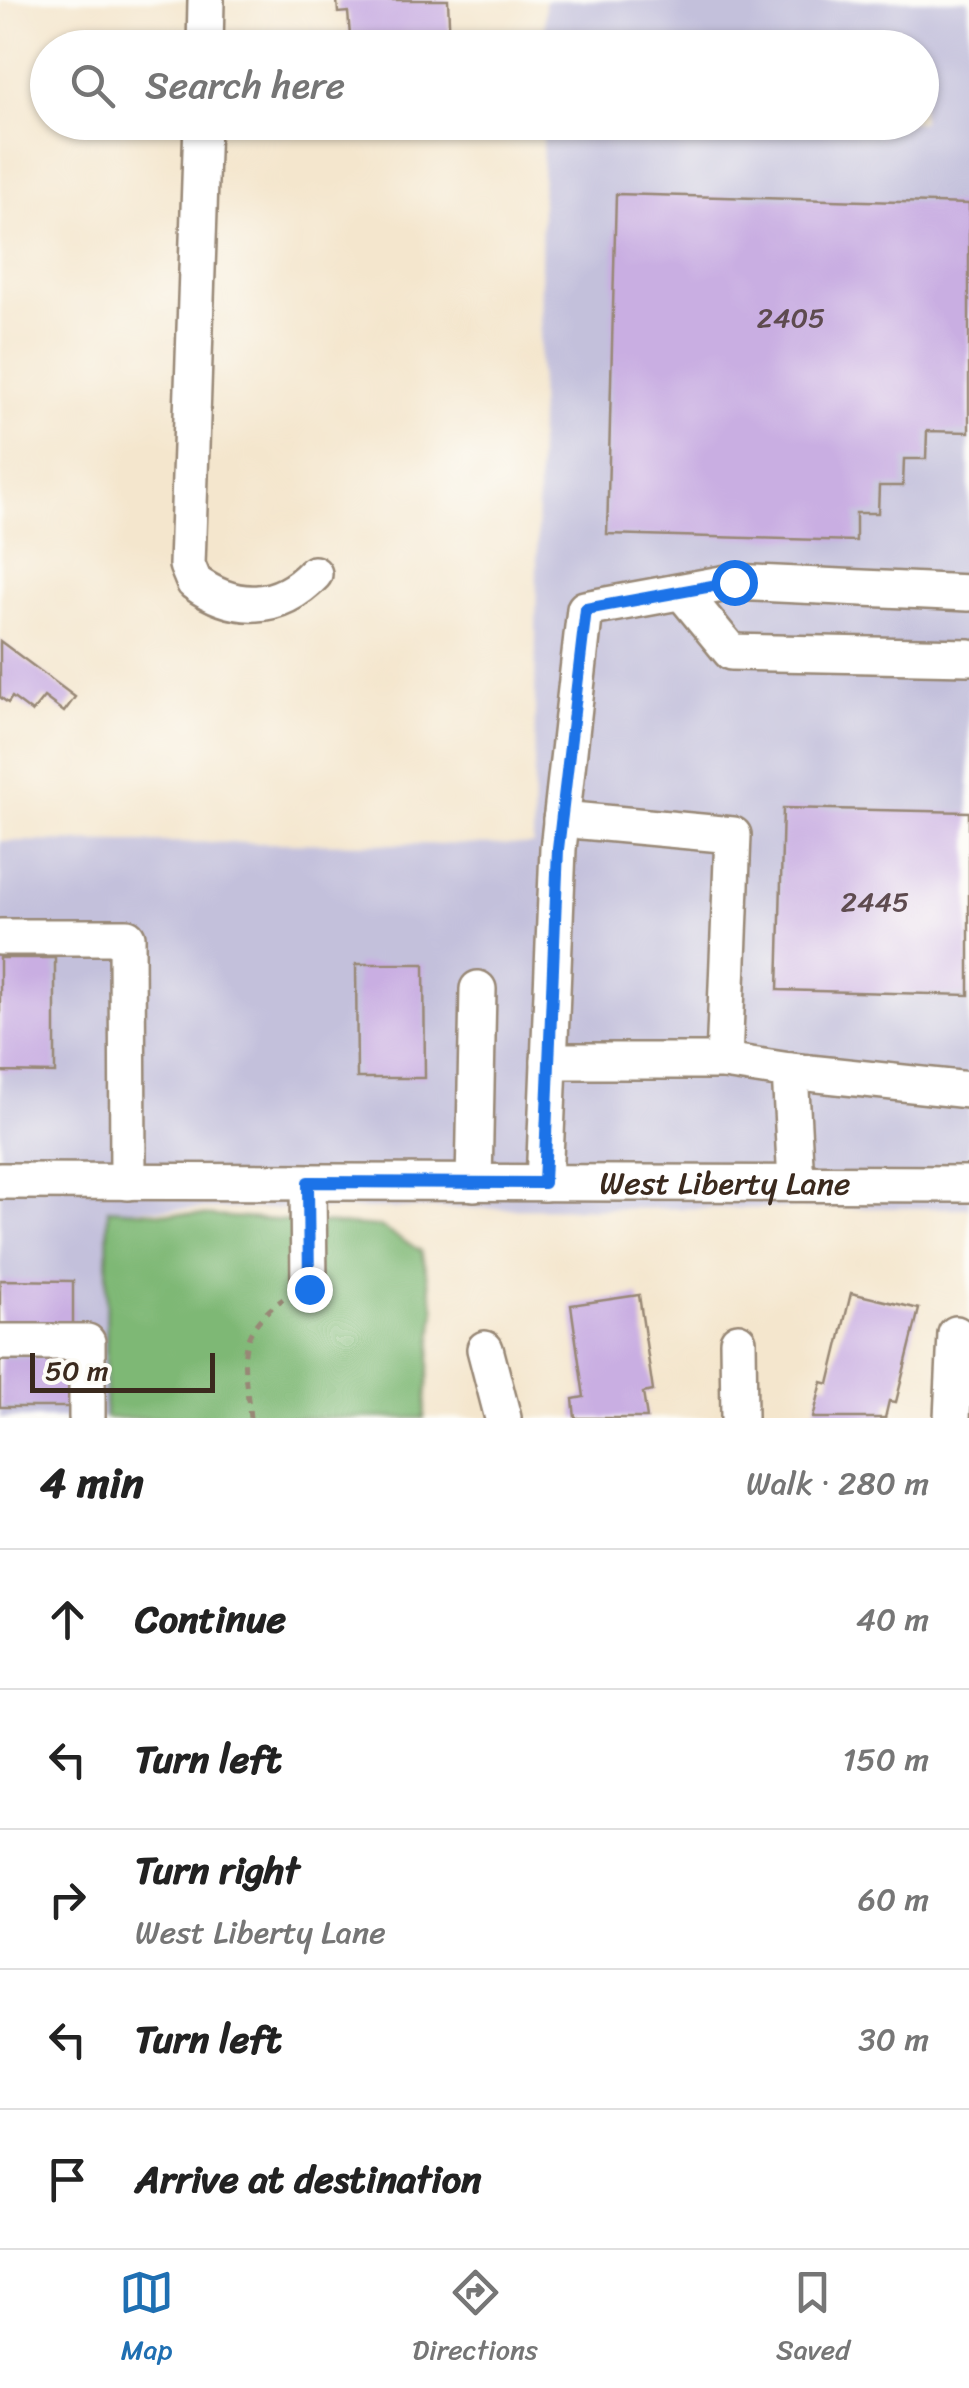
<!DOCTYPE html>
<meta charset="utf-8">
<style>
:root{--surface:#fff;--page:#f2f2f2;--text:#222;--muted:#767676;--line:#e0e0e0;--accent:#1f6fb2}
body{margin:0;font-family:Sriracha,sans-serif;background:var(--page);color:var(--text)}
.scale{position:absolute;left:30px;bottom:25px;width:185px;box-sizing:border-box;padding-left:10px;border:5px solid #3b2a1e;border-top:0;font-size:28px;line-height:35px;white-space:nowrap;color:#3b2a1e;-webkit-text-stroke:8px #fdfcf7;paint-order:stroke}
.stop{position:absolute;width:30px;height:30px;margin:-22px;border:8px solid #1a73e8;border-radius:50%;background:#fff}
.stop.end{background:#1a73e8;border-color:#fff;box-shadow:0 2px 10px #0008}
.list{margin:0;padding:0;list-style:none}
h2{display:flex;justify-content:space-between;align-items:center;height:130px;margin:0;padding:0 40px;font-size:42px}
h2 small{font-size:32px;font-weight:400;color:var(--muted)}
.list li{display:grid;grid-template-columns:65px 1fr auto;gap:30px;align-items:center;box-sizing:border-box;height:140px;padding:0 40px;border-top:2px solid var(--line)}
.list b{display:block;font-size:38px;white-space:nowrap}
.list p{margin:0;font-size:32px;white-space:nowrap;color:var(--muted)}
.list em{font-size:32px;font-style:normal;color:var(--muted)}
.icon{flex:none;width:55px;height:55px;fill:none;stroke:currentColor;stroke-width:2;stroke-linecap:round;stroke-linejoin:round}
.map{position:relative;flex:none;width:969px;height:1418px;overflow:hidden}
.search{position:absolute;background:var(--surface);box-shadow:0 2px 8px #0004;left:30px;right:30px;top:30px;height:110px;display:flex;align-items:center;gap:25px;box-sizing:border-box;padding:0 35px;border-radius:55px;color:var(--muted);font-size:38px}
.sheet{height:830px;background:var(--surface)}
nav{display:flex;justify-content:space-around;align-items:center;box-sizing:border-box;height:140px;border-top:2px solid var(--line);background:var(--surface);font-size:28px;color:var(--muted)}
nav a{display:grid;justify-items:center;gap:5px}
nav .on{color:var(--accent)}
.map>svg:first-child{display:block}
.industrial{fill:#c3c0db}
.forest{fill:#7eb875;stroke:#5c714a;stroke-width:2.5}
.building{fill:#c9aee2}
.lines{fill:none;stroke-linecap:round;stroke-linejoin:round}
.minor-casing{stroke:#988876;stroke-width:40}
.path{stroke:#988876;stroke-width:5;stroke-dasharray:8 8;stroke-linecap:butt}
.minor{stroke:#fff;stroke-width:35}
.route{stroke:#1a73e8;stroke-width:12}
.labels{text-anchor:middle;stroke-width:8;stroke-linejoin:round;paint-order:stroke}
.number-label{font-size:28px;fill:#5e4b4f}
.street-label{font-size:32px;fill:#3b2a1e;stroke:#fdfcf7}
</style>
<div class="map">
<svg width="969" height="1418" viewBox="0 0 969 1418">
<rect width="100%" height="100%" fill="#fdfcf7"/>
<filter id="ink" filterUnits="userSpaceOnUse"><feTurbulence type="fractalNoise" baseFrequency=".01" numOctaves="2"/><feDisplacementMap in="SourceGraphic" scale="20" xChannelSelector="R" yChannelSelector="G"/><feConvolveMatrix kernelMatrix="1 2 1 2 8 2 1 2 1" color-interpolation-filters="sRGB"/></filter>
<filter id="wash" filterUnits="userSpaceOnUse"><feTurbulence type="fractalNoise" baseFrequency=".0048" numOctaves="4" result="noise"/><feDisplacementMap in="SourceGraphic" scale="40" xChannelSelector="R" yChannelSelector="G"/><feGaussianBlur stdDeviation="2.25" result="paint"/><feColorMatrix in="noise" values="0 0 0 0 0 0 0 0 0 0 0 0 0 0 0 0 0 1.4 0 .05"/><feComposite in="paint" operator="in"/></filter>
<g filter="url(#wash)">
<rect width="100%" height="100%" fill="#f4e6cd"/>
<!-- industrial -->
<path class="industrial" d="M545,0H969V1208L109,1209L105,1418H0V841L533,845L543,123L922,122V48L544,47Z"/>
<!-- forest -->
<path class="forest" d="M108,1209L380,1227L421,1251L435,1310L424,1418H105Z"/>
<g id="blocks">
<!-- building -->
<path class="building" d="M337,0H448L450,44L351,48L348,12L338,13Z
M616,194L969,204V432L927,431L926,459H904L903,486H879L878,513H856V541L607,534Z
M0,641L75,697L64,712L44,697L32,712L12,697L8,703L0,697Z
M783,808L969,812V995L778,990Z
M0,958H55V1073L0,1072Z
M356,964H424L425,1078H357Z
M0,1280L73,1281V1328H0Z
M851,1293L919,1309L896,1402L889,1401L885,1418H813L822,1382L829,1384Z
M639,1295L653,1391L643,1393L647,1418H575L573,1399L584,1397L571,1305Z
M0,1358H73V1407H0Z"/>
</g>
</g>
<g filter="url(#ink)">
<use href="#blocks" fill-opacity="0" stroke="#988876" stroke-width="2.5"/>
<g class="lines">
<defs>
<g id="minor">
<path d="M205,48L206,0"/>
<path d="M202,122L187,565L194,582C235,612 279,611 314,574"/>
<path d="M682,592L731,652L969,657"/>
<path d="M0,937H127L128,1182"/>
<path d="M549,1061H724L733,835L561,819"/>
<path d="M724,1061L790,1071L796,1183"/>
<path d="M790,1071L969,1090"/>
<path id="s1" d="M0,1181L969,1184"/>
<path d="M308,1183L309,1289"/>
<path d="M474,1183L478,989"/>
<path d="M544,1183L558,849L585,609L733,582L969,593"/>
<path d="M738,1341L739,1418"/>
<path d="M0,1342H87V1418"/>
<path d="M485,1349L503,1418"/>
<path d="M952,1418L956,1334"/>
</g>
</defs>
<!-- minor casing -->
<use href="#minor" class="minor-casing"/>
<!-- path -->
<path class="path" d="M250,1418C245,1360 231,1337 283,1299"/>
<!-- minor -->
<use href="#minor" class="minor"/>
</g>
</g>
<g class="lines" filter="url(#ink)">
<!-- route -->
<path class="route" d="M309,1289L308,1182L544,1183L558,849L586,609L734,582"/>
</g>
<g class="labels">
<!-- number labels -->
<g class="number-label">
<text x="791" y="327">2405</text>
<text x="875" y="911">2445</text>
</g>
<!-- street labels -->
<g class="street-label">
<text dy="11" stroke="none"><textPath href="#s1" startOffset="725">West Liberty Lane</textPath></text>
</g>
</g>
</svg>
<div class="scale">50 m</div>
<div class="stop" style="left:734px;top:582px"></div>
<div class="stop end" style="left:309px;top:1289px"></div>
<div class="search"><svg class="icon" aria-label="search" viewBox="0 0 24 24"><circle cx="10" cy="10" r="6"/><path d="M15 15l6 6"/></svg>Search here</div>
</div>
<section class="sheet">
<h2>4 min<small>Walk · 280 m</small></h2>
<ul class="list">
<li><svg class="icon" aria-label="ahead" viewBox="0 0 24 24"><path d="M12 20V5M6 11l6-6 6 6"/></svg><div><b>Continue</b></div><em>40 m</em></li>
<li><svg class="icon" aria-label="left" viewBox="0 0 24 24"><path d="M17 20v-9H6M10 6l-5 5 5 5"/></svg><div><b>Turn left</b></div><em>150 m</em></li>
<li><svg class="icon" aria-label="right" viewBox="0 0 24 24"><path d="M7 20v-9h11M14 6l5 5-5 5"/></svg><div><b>Turn right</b><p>West Liberty Lane</p></div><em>60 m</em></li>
<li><svg class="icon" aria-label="left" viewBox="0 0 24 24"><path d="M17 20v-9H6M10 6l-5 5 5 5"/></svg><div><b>Turn left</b></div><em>30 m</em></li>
<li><svg class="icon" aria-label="arrive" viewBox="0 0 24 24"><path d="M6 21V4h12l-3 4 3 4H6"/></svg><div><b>Arrive at destination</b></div></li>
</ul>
</section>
<nav>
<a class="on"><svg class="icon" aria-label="map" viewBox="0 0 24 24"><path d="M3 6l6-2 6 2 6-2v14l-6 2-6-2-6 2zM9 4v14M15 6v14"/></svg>Map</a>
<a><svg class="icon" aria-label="directions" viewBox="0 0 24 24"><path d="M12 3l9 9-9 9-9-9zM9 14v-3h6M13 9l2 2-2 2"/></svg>Directions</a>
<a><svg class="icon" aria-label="saved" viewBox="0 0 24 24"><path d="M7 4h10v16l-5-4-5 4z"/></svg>Saved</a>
</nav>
